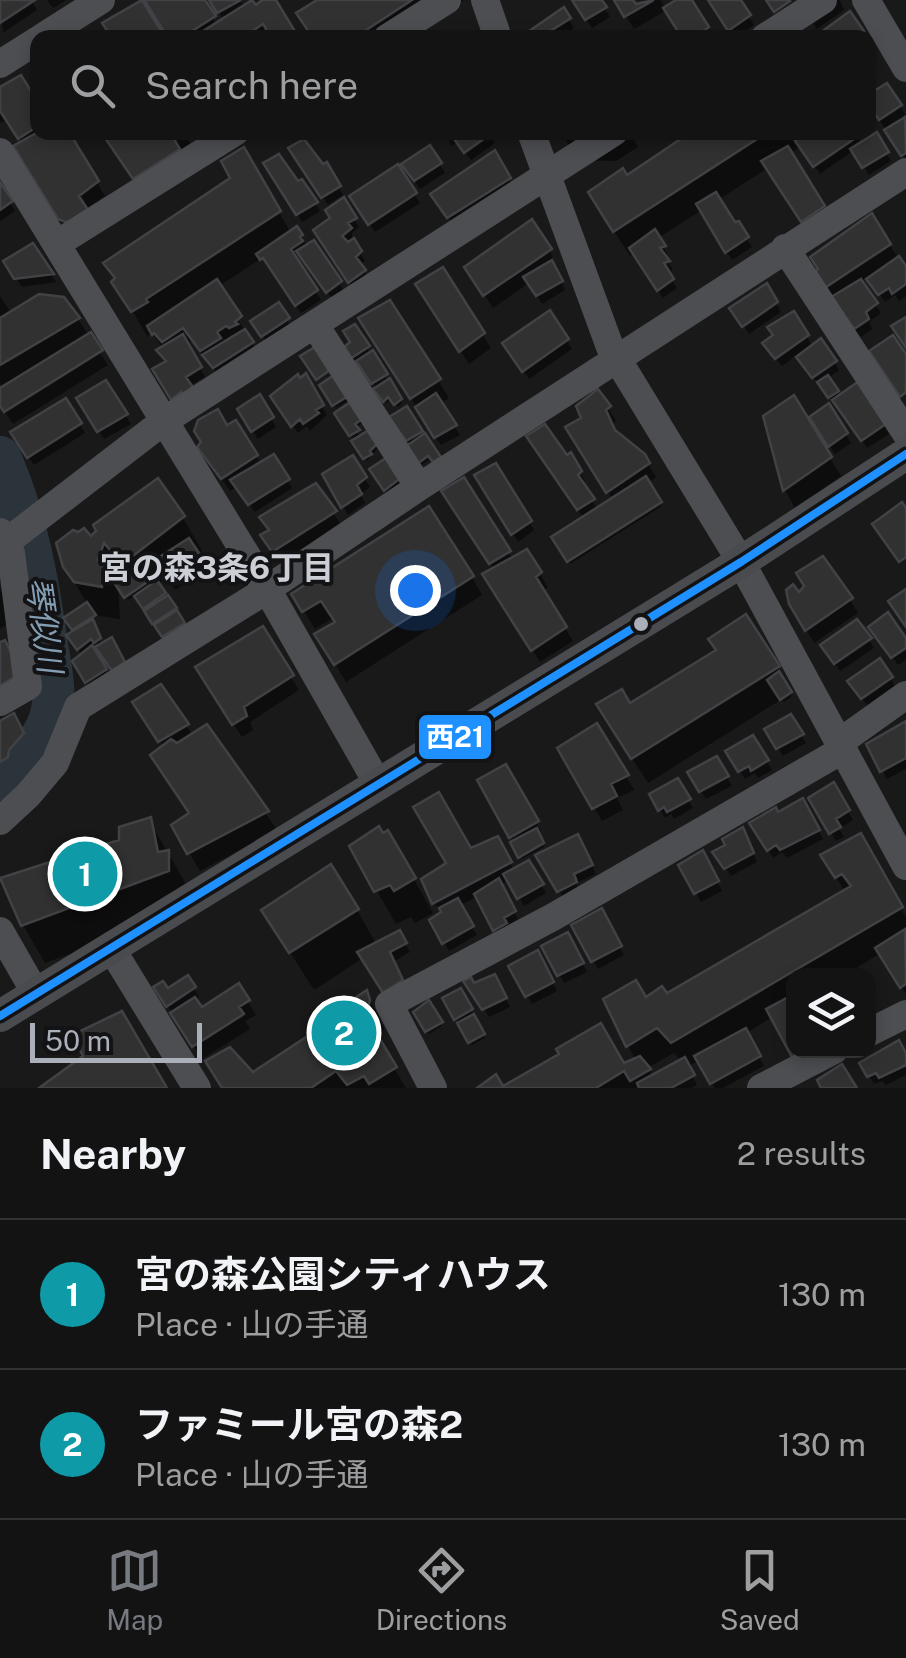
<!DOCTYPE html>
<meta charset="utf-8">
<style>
:root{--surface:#131313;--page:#1c1c1c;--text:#f1f3f6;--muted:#9d9ea0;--line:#323233;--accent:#787a82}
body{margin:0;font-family:"Public Sans","Noto Sans JP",sans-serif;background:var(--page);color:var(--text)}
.controls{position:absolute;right:30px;bottom:30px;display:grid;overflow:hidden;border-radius:20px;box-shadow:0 5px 15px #0003}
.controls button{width:90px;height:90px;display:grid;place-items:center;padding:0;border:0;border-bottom:2px solid var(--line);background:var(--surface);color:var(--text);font:50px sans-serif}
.scale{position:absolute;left:30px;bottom:25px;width:172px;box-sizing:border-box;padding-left:10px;border:5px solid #abafba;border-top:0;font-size:28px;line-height:35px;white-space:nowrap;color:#abafba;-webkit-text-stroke:8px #131315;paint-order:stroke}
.you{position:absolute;left:415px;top:590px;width:35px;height:35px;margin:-25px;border:8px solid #fff;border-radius:50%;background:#1a73e8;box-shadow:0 0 0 15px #1a73e833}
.badge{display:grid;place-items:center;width:65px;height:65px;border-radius:50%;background:var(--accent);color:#fff;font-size:32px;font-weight:700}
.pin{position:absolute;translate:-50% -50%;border:5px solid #fff;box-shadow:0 2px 10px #0006}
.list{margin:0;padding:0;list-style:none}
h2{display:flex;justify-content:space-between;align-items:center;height:130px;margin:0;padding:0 40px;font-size:42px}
h2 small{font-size:32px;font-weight:400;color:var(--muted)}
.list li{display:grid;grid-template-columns:65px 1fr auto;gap:30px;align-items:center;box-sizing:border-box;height:150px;padding:0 40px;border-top:2px solid var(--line)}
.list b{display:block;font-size:38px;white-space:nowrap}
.list p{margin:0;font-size:32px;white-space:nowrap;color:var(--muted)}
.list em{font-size:32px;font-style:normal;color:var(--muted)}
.icon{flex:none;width:55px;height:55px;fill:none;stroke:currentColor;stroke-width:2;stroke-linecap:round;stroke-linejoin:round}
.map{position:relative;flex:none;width:906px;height:1088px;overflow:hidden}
.search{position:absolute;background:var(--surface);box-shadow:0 5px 15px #0003;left:30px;right:30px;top:30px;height:110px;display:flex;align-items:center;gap:25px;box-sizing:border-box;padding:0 35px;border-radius:20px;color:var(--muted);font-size:38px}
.sheet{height:430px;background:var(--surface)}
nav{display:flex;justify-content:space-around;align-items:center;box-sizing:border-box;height:140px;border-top:2px solid var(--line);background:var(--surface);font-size:28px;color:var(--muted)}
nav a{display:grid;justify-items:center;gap:5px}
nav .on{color:var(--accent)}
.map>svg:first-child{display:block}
.shadow{fill:#0007;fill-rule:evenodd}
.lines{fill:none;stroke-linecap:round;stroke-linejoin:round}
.river{stroke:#2c343b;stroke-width:42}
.building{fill:#313131;stroke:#414245;stroke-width:2.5}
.minor{stroke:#4d4e52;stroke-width:28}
.major{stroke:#4a4b4e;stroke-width:32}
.bus-1-casing{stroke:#131315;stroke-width:15}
.bus-1{stroke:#1e90ff;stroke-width:8}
.bus-dot{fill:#abafba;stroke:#131315;stroke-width:4}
.labels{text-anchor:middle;stroke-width:8;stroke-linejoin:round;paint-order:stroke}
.neighbourhood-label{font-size:32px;font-weight:bold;fill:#ccced6;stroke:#131315}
.water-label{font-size:32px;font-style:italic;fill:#839db3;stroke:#131315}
.line-badge{stroke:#131315;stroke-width:4}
.badge-label{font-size:28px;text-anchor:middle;font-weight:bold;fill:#fff}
</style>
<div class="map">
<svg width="906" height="1088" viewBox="0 0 906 1088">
<rect width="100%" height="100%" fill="#191919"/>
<!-- shadow -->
<path class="shadow" d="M0,0H31L37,10L3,33Z
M47,0H66L53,8Z
M147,0H202L217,25L224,20L211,0H240L245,8H255L267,0H273L296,38H170Z
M321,0H462L463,1L408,38H313Z
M574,0H599L610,17L592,28Z
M616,0H631L635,7L647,0H660L666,9L681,0H689L712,36L684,38L667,10L634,29Z
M711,0H738L754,25L734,38Z
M798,0H840L844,10L817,29Z
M563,11L574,28L558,38H522Z
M432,30L437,38H421Z
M868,43L877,57L868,63Z
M868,81L876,93L900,106L905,114L902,117L906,123V160L868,103Z
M0,89L38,107V132H66L105,196L85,210L69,233L24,160L22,143L8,120L0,123Z
M102,132H184L193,148L145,196Z
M443,132H488L495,143L471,160L457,142L452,146Z
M561,132H630L638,147L616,161L577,160Z
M696,132H855L862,144L876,135L891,161L869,175L854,150L820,174L801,146L790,153L828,216L808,229L768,168L718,200L752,247L732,260L702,210L658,238L668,255L664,257L673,270L667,272L677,288L663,298L635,253L630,256L606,218L627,179Z
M430,148L445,173L420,189L409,173Z
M243,151L291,233L297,229L308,247L313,243L344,291L333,300L301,254L294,259L321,300L301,313L262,258L219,286L257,352L219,376L192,340L186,344L205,377L189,386L178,407L155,370L168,363L160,351L163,349L153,333L147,336L106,264L233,179Z
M494,154L514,188L454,225L438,203Z
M296,158L326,165L343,195L328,205Z
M267,164L297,185L302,182L320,211L302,222Z
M397,168L420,203L375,232L357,206Z
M0,187L15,211L0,221Z
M343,201L359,227L352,233V240L365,261L360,266L369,280L355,290L321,239Z
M872,217L906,271V296L899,301L895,295L885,302L868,277L860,282L881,313L869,322L872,329L861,337L824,287Z
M32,246L56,282L22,287L6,262Z
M550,251L565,290L542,304L529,283L493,308L475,281Z
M442,270L491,348L469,364L426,298Z
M766,287L781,312L749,334L733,309Z
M0,296L12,314L78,319L108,365L13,424L0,404V391L4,389L0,383Z
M278,306L292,328L268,344L253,322Z
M549,313L572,349L529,379L510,352Z
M793,314L813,347L834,362L839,370L827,379L840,397L858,385L889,434L867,448L834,398L831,400L821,384L819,385L798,354L782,366L770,352Z
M354,327L402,403L398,407L392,399L386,403L358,358L354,361L346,348L353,343Z
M372,337L438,380L449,398L440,404L460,435L441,445Z
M305,377L327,415L310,431L307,426L298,433L278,405Z
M333,378L348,401L336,408L322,386Z
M105,383L131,424L104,439L79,398Z
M259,398L276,427L258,439L240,410Z
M65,402L85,433L34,465L13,433Z
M352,404L364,422L355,428L361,438L368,434L377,449L367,461L337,413Z
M829,407L851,443L835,454L813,418Z
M608,408L616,421L611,424L616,433L643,456L656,477L648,483L662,506L570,564L554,538L584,519L535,445L566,458L570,456L585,481L581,485L598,510L613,500L569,428Z
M406,410L432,458L420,466L411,445L393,418Z
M766,417L830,458L841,476L795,508L785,490Z
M235,424L261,464L273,457L292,488L255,512L237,487L230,491L208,461L226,428Z
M352,458L370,487L360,494L365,503L348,515L325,475Z
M495,466L534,530L518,542L477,476Z
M372,470L401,478L406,486L390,498Z
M463,481L513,560L526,552L548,587L542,591L573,641L540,662L486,575L495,570L449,500Z
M315,486L342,526L281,564L271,549Z
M183,518L202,551L197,555L206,569L175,590L166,578L157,585L184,628L166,639L138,599L134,596L128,600L118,586L120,619L93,615L95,619L92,621L102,645L99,647L95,641L89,645L110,679L92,690L75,661L83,656L70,636L76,633L66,619L88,605L65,566L91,540Z
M472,577L482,595L346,682L318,635L337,623L334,617L315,629L294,595Z
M0,588L11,611L10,622L0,629Z
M799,596L850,600L858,613L814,643L791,603Z
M262,630L299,690L250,722L253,730L242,737L206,682Z
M877,636L906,642V660L898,665Z
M869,640L874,648L840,671L829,654Z
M879,661L896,687L868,706L855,690Z
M778,667L792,692L791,697L784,702L782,699L648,783L614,731L629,706Z
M136,703L186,725L193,736L207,727L277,830L200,871L174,826L191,815L164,748Z
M790,717L806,743L783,756L767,730Z
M0,724L21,730L30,748L16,764L15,770L0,780Z
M906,724V769L887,779L869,745Z
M596,726L634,790L617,798L623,810L602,821L560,748Z
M753,739L772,770L758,778L755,773L745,779L728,752Z
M716,759L732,786L706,799L690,773Z
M505,767L541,831L537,833L544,847L522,859L481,781Z
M677,781L693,808L674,819L671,814L665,818L652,795Z
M833,786L853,820L839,829L844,837L836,841L811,798Z
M802,801L823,839L787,858L782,852L773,858L753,824L778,815Z
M149,820L190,891V910L45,963L23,925Z
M388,834L433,913L415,923L411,917L396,924L352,847Z
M860,836L906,917V994L881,953L843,976H794V1050L801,1068L773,1017L746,1033L764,1066L723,1088H715L699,1060L688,1067L697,1085L691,1088H505L562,1055L623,1066L636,1061L628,1045L645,1000L667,996L845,892L823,856ZM674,1053L682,1062L653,1077L647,1068Z
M497,839L514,870L528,863L546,893L524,906L509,880L500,885L519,921L500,938L478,896L459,906L477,935L449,951L432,921L442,915L434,902L470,851Z
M747,839L757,862L731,876L716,853Z
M582,845L596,874L576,883L580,891L564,899L538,856Z
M702,854L722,891L701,902L681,866Z
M357,910L377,945L399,933L410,952L393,962L406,990L390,1000L363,958L314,990L264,911Z
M601,912L624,955L598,969L574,926Z
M567,935L587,972L564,983L544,947Z
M537,954L557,991L532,1004L511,967Z
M494,977L510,1007L489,1017L467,982L474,986Z
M188,978L199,997L194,1000L201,1011L238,986L256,1015L245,1021L250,1029L202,1059L156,988L167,992Z
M460,991L485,1038L472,1045L445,999Z
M366,993L384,1028L379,1043L406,1088H224L209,1062L253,1076L336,1021Z
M428,1003L442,1026L429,1034L416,1012Z
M906,1057V1075L886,1085L882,1081L874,1084L862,1064Z"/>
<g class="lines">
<!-- river -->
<path class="river" d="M0,457C27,519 38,579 47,645C51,669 58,697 49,721C40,746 19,762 0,780"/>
</g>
<!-- building -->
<path class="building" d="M0,0H35L0,23Z
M142,0L161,31L151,38H112L102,23Z
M144,0H205L216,16L181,38H168Z
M209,0H241L217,13Z
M252,0L256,5L262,0H276L299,38H271L263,24L242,38H192Z
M317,0H412L354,38H313L296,13Z
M572,0H602L607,7L585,20Z
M614,0H633L636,4L654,0L624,17Z
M676,0H692L709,27L694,38H682L663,8Z
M708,0H741L751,15L728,31Z
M766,0H789L790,1L774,12Z
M564,7L571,18L539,38H519Z
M850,11L864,31L854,38H813Z
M21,75L38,102V126L18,139L0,111V87Z
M887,83L902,105L879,120L868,103V95Z
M905,117L906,153L901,156L884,130Z
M38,132H69L99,181L79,196L88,210L69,223L58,219L13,146Z
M101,132H181L174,139L180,149L133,179Z
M449,132H491L492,133L464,153Z
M691,132H768L613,232L588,192L623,168L627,175Z
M808,132H858L860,135L813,167L795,141Z
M877,132L889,152L862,168L850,149Z
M304,139L323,164L327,162L341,186L321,198L288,148Z
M430,145L442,163L414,181L401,164Z
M788,146L825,206L801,222L761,161Z
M244,147L281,211L146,299L148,302L131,312L111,282L115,278L103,263L230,178L221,161Z
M495,150L511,178L447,218L430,194Z
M279,154L298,181L302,179L318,202L296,215L263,163Z
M398,164L417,193L368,225L349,196Z
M0,182L13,201L0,210Z
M716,192L735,222L739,221L749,237L725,253L696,204Z
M344,197L357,218L348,223L352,228L342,236L348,242L354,238L362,251L356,257L366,270L348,283L313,230L330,218L325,210Z
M872,213L891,244L826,287L813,273L818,269L810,257Z
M532,219L552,249L483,296L464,267Z
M297,226L303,235L300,237L303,241L291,249L318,290L295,306L263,258L260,260L256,254Z
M655,229L666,246L660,248L670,261L664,263L674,279L657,291L629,248Z
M314,240L342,281L326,293L296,251Z
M33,243L54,274L14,279L3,261Z
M899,256L906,266V284L892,294L889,288L878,295L866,279Z
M552,260L563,281L536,296L523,277Z
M443,267L485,333L459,352L415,284Z
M217,279L242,316L235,322L238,324L229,328L226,326L217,332L221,338L200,351L183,328L162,342L154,333L152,335L147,326Z
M861,279L878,303L866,312L869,319L854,329L831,297Z
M767,283L778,302L742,327L729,308Z
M39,294L64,297L80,318L0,365V318Z
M390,300L441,379L410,399L358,318Z
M279,302L290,318L261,337L250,321Z
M550,310L569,339L522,372L502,343Z
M794,311L809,335L775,359L762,343L773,335L767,327Z
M906,317V348L891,326Z
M355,324L370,346L350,359L343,348L350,342L343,331Z
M245,329L254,342L213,368L202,355Z
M91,332L103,350L4,412L0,406V388Z
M183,334L202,367L186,377L194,389L183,396L181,392L171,400L152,369L166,361L156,350Z
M893,335L906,354V392L900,397L869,351Z
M821,338L837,361L812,378L796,357Z
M315,347L330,370L316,380L300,356Z
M373,350L388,374L371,384L356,361Z
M306,373L324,405L316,410L319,413L303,424L300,419L291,427L270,396L298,374L300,378Z
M334,375L348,396L332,406L319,385Z
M828,375L839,391L828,398L817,382Z
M390,378L402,399L394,405L388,397L383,402L373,389Z
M106,380L128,414L97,432L76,398Z
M859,381L886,424L861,441L832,400Z
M598,389L611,406L606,410L615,430L645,454L650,463L606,493L565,427L581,418L576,406Z
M436,393L457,425L434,438L415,407Z
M260,394L274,417L251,432L237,409Z
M794,395L832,457L783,491L763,416Z
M66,398L82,423L27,458L10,432Z
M352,401L364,418L355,424L360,430L349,436L334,413Z
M829,403L848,433L828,447L809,417Z
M407,406L423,431L406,441L389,417Z
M218,409L227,425L236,420L258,455L221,479L197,447L201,442L194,431L198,420Z
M545,424L567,455L571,452L582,471L578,475L595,499L577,510L526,436Z
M369,430L377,444L370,451L372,454L363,459L351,441Z
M425,433L441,457L433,462L428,456L417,464L405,447Z
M274,454L290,479L248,505L230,480Z
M353,455L367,477L357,485L362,494L341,508L322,474Z
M389,456L403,476L384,491L369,469Z
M496,463L532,521L511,535L474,475Z
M646,476L662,502L567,562L551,537Z
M464,477L511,551L489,564L441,491Z
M158,478L185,516L116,569L106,555L110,550L104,543L98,560L103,565L102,587L74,582L63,567L56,543L73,530L78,532L84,528L91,536L96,531L93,525Z
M316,483L337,511L272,552L260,535L269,530L259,517Z
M902,502L906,508V557L899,562L872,524Z
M429,506L474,576L334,665L314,634L335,622L321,601L302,612L291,594Z
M189,538L203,559L168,583L153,561Z
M527,549L542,572L536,577L567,627L531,651L482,574Z
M823,556L853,598L805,631L789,604L786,590L793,584L799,592L804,586L796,573Z
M139,568L149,581L124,598L115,584Z
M157,580L166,593L143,609L134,596Z
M906,589V627L888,601Z
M168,595L177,608L152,624L144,611Z
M87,602L96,615L72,630L63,618Z
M177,610L185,623L162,637L154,625Z
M888,612L906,638V648L891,658L868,627Z
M746,614L780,666L631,759L596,704L622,689L630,703L716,650L708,639Z
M93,619L101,638L94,643L91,639L77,650L66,635Z
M857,619L872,638L834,664L820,645Z
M263,626L294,675L244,707L247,716L232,725L195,667Z
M112,637L125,662L112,671L95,647Z
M5,640L21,673L0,686V642Z
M92,645L107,669L85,683L72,661Z
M880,658L893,677L861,699L847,681Z
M779,671L792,692L780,700L767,680Z
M161,684L189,724L158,742L132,702Z
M14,713L24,733L9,750L8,757L0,762V721Z
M791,714L804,734L776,749L764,729Z
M906,721V758L880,772L866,744Z
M597,723L629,775L611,784L617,796L592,809L557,748Z
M207,724L269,811L187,854L171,825L189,813L150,755L171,739L177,743Z
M753,735L769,760L751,771L749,766L738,772L725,751Z
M717,756L729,776L699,792L687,772Z
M506,764L539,821L509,838L477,780Z
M678,778L691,799L667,812L664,807L658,811L649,794Z
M834,782L850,810L836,819L841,827L829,834L808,798Z
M439,792L471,848L498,836L512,862L432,904L421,879L446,863L413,807Z
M803,798L820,830L780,850L776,845L767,851L749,823L776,807L778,812Z
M151,817L158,852L169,850V871L21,926L0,878L119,840V827Z
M379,826L383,833L388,830L416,878L394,891L390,885L374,892L349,846Z
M743,827L754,853L724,869L712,852L725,845L722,839Z
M537,828L544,843L518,858L510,842Z
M861,833L903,907L671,1043L657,1028L626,1047L603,999L636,980L646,997L662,986L667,993L851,886L842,874L835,878L820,855Z
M578,834L593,865L574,874L577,882L557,892L535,855Z
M703,850L719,881L694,894L678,865Z
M529,860L544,884L517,899L503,874Z
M331,864L359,909L289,953L261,910Z
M499,878L516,911L504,918L507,923L493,931L474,894Z
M458,898L474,926L442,944L429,920L441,912L439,908Z
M602,908L622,946L591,962L571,925Z
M905,929L906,984L900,988L875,948Z
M400,930L407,943L390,952L403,980L383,993L357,952Z
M568,932L584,963L557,976L541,946Z
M538,950L554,982L525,997L508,966Z
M495,974L507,998L482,1010L463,981L471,977L474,983Z
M188,975L196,987L166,1007L153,987L163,981L168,988Z
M239,983L250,1000L239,1007L244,1014L192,1047L170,1013L195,997L202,1007Z
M461,988L473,1009L454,1020L442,998Z
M367,990L370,1000L366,1016L397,1067L369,1084L364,1076L347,1085L336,1071L311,1088H222L205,1061L230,1047L253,1072L332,1020L330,1014Z
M794,994V1050H809L794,1061L766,1009Z
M429,1000L443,1022L425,1032L413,1012Z
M122,1011L167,1088H39L83,1056L72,1035Z
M474,1014L485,1034L468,1043L457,1023Z
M601,1023L624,1063L640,1056L651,1069L630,1081L624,1071L596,1088H477L496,1074L503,1086L559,1054L556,1049Z
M746,1028L761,1056L710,1084L694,1056Z
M899,1040L906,1053V1065L879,1078L876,1073L867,1077L859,1063Z
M685,1057L695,1075L671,1088H639L637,1083Z
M842,1064L857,1088H821L817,1080Z"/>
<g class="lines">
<!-- minor -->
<path class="minor" d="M485,0L498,38
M866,0L906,68
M41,38L101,0
M387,38L447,0
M764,38L823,0
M0,64L38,40
M531,132L610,347L741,562L906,866
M0,152L267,589L378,784
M58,243L235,132
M785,248L906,433
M315,325L419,487
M0,532L11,553L28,686L0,702
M0,547L164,421L614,132
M840,742L906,695
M0,821L28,795L55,763L78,707L257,596L419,487L906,172
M0,931L36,994
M111,948L197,1088
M868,1033L906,1014
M433,1088L389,1004L553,917L844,749
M761,1088L834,1050"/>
<!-- major -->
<path class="major" d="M0,1016L741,562L906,454"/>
<defs>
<path id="bus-1" d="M0,1016L741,562L906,454"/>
</defs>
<!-- bus-1 casing -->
<use href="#bus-1" class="bus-1-casing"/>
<!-- bus-1 -->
<use href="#bus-1" class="bus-1"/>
</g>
<!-- markers -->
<circle class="bus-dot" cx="641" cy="624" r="9"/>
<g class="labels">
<!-- neighbourhood labels -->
<g class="neighbourhood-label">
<text x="217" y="579">宮の森3条6丁目</text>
</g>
<!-- water labels -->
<g class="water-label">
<text transform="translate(44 625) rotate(82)" y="11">琴似川</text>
</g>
</g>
<rect class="line-badge" x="417" y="713" width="76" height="48" rx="10" fill="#1e90ff"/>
<g class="badge-label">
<text x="455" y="747">西21</text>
</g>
</svg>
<div class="controls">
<button><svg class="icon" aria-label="layers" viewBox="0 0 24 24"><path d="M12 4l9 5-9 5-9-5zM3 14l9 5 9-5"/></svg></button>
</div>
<div class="scale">50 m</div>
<div class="you"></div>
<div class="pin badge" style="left:85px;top:874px;background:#0f9aa8">1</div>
<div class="pin badge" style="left:344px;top:1033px;background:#0f9aa8">2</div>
<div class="search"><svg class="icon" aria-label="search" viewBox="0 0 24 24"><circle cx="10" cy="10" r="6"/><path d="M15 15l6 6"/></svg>Search here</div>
</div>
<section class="sheet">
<h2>Nearby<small>2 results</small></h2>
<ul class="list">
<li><span class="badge" style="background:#0f9aa8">1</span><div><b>宮の森公園シティハウス</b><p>Place · 山の手通</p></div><em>130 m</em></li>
<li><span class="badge" style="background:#0f9aa8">2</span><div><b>ファミール宮の森2</b><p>Place · 山の手通</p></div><em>130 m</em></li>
</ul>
</section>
<nav>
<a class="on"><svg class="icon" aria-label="map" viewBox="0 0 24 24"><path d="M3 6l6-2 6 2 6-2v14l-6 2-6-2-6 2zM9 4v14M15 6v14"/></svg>Map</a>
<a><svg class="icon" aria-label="directions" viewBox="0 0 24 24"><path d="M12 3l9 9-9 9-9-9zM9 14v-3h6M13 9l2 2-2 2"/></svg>Directions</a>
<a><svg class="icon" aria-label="saved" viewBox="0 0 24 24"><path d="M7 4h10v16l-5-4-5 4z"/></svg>Saved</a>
</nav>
